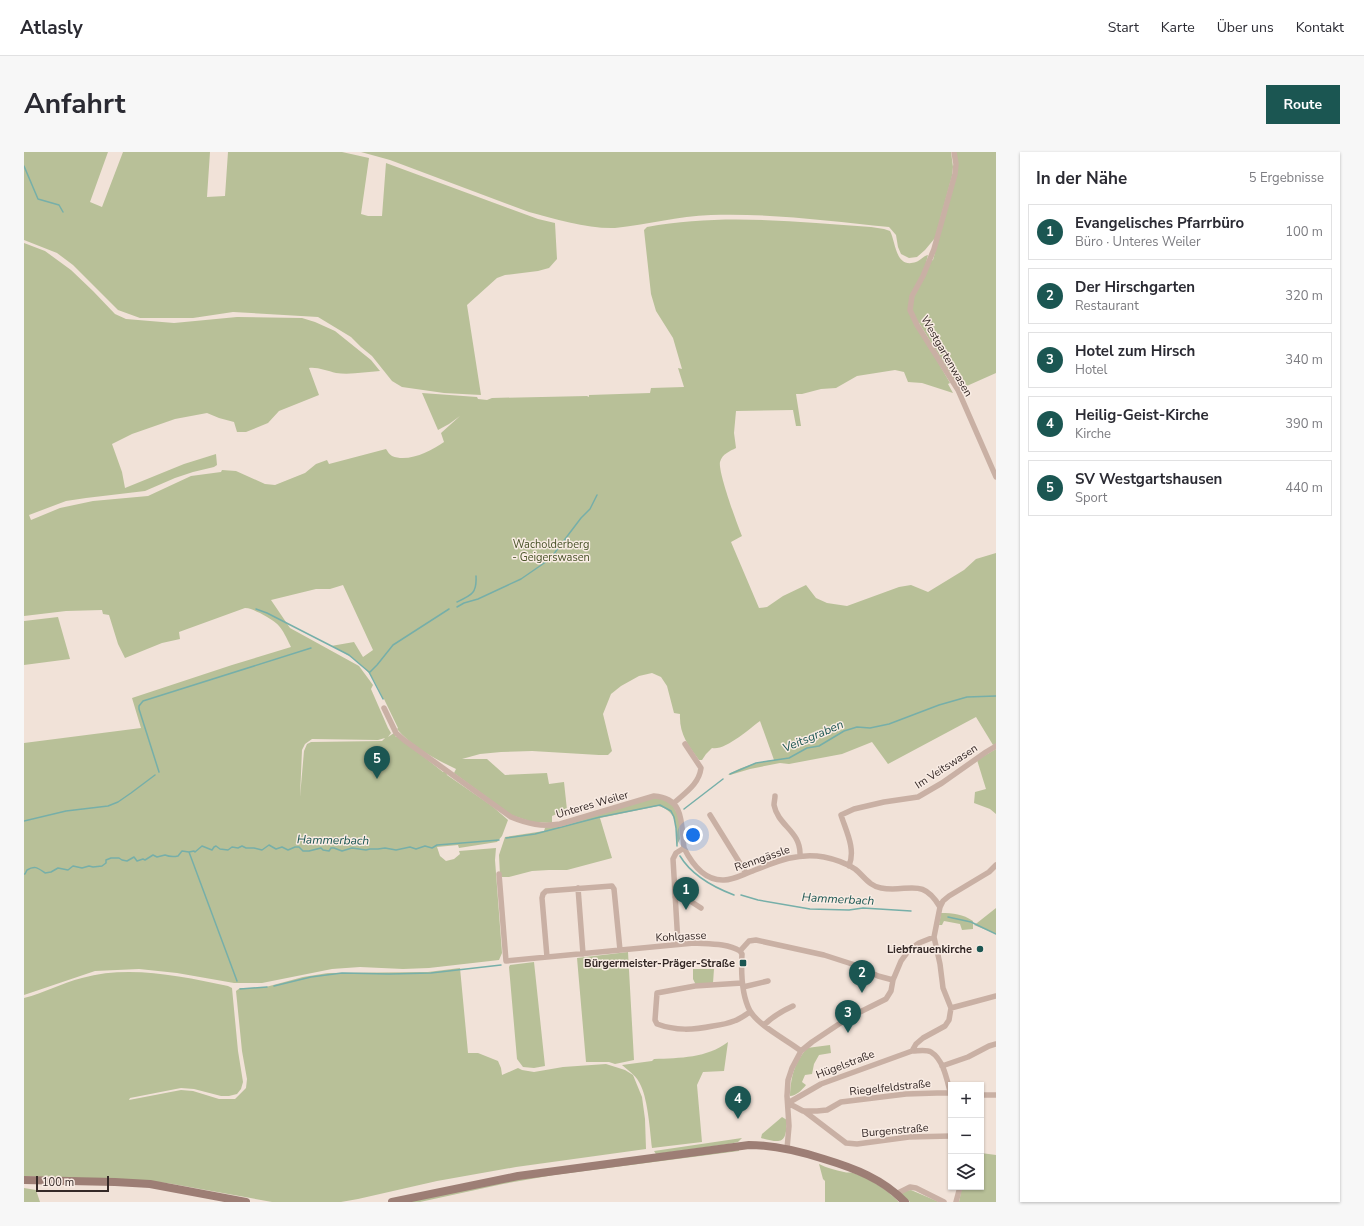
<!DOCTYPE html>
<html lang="de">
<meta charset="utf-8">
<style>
:root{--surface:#fff;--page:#f7f7f7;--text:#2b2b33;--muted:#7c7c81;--line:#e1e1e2;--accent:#1b5652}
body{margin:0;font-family:"Nunito Sans",sans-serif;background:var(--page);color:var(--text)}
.controls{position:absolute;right:12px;bottom:12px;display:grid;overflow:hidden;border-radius:0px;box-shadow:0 1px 3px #0004}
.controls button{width:36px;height:36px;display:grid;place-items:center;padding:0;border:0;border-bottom:1px solid var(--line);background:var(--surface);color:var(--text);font:20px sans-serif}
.scale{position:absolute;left:12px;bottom:10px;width:73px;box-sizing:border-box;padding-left:4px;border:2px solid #342826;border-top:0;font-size:11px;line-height:14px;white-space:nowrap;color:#342826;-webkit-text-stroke:3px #f9ece4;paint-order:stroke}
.you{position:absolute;left:669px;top:683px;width:14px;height:14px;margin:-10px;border:3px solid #fff;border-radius:50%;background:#1a73e8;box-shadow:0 0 0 6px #1a73e833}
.badge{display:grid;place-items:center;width:26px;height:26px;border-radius:50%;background:var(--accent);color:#fff;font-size:13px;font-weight:700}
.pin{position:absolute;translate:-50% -33px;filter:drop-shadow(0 1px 2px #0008)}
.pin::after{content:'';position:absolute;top:21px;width:14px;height:12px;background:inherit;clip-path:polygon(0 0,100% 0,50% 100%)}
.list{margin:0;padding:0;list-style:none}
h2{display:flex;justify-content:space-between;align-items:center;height:52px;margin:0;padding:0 16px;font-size:17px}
h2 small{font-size:13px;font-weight:400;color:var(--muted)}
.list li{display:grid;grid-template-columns:26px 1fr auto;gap:12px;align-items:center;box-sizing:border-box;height:56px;margin:0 8px 8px;padding:0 8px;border:1px solid var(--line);border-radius:0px}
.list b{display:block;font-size:15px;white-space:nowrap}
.list p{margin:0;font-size:13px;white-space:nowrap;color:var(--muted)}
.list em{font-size:13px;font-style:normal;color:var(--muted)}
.icon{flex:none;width:22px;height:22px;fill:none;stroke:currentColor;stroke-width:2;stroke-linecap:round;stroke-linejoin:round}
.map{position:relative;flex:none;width:972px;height:1050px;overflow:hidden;border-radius:0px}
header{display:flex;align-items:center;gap:24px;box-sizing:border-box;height:56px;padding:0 20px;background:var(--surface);border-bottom:1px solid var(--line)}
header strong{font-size:19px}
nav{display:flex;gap:22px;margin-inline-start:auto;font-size:14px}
.intro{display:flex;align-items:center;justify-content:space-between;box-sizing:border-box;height:96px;padding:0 24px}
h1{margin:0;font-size:28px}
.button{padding:10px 18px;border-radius:0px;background:var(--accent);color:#fff;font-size:14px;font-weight:700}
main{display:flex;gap:24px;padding:0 24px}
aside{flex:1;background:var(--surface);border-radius:0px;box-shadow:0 1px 3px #0004}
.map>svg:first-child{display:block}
.green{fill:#b8c098;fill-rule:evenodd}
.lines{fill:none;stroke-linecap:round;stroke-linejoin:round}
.stream{stroke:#76afa9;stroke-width:1.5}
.street{stroke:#c9b0a4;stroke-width:5.5}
.secondary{stroke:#9d7e75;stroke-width:8}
.poi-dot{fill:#1b5652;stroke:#f9ece4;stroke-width:1.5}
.labels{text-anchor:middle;stroke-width:3;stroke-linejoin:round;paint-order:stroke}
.street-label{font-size:11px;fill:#342826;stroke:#f9ece4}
.park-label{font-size:11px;fill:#495329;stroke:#f9ece4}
.poi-label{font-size:11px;font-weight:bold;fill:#342826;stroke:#f9ece4;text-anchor:end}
.water-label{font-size:12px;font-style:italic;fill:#1b5652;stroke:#f9ece4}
</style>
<header>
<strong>Atlasly</strong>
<nav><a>Start</a><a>Karte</a><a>Über uns</a><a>Kontakt</a></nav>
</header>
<div class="intro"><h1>Anfahrt</h1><a class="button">Route</a></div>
<main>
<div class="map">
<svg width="972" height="1050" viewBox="0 0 972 1050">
<rect width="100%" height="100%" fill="#f1e2d8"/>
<!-- green -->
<path class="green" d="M0,0H84L66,50L78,55L99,0H186L183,45L201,44L204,0H318L345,6L337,62L344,64H358L362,11L514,67L531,71L533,107L525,116L514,119L481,123L473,126L443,153L457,243L420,241L378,235L368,229L348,204L337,195L327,185L294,165L209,160L169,166H116L94,158L49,113L33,101L0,88Z
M337,0H927L929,15L928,24L911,86L901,98L893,105L885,106L877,102L874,95L872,83L865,75C806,69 747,61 687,63C654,64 623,73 591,76C565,77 530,67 505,60L366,8Z
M932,0H972V221L936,237L895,171L892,172L926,231L924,232L929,241L898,231L884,230L880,220L871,218L833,224L812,236L797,237L778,242H772L777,274H772L769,258L712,259L710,281L712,296C706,299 698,302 696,310C694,320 713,372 718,384L707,390L735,456L743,455L759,444L782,433L792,446L803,451L823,454L875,435L887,433L904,440L940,418L952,407L972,401V592L969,593L952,565L864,612L848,590L818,602L765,612L756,611L726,617L706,623H704C718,614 734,610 750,608L736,569C725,577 701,599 688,596L682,602L678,608H675C664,593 655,582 656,562L650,561L643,534L637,525L628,521L615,524L597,534L587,542L579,562L588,599L584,603H575L508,599L477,600L456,602L438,607H463L481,623L523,621L525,632L540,630L543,658L528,664V671L508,670L487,663L430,621L432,617C411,607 388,595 373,577L374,576L360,547H359C347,517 335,508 307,494L330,490L339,505L349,498L319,433L306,437H292L247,448L266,476L335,514L349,533L347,537L364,576L367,581L364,585L370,581L372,585H375L419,620L422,619L423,623L468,654L484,668L478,684L473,690L435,696L434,693L413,695L416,704L422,709L430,707L436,702L435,699L472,696L471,708L478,801L475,808L405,816L379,817L336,815L308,817L238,831H210L153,821L115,817L71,819L0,843V591L117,576L108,546L208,513L267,495C257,474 256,472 236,461C231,459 227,456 221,456L155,480L156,487L138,491L101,506L94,492L85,463L79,462L78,458L42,459L0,464V91L21,99L47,118L69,139L91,162L102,167L150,171L213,165L278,166L291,170L311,179L347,208L356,219C342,220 326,223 312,221C303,219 294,215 285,216L295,243L255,259L244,271L222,280H213L210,270L195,266L183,261L151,267L108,282L88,292L98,320L101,336L160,312L192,302L193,313L190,315L169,320L151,326L121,339L62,346L42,349L5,363L7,368L36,356L69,349L124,344L167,324L197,320L198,318L212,319L241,332L251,333L281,321L292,312L303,308L305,312L362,297C364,300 365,302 368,304C384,311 407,299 420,290L417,281L436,264L425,272L414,278L398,241L453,245L454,247L463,248L468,246L563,244L565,245V243L626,241L627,236L660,235L654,216L658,217L649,186L632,159L627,142L620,78L623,75C699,61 771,70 847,75L860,77L866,79C872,90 871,117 892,110C897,108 899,104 904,103L902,111L909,108L932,21ZM361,586L358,589L287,590L283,592L280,599L276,645L278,598L281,592L288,587L354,588Z
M34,465L46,507L0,513V469Z
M972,597V662L966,657L950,651L951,640L962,637L953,608Z
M631,645L647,650L655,665L656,687L653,693C652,675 654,659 634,654L576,666L588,706L543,718H525L508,719L485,725H478L476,723L475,703L481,685L520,679L521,676Z
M972,756V782L950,773L953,771Z
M917,761C929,761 939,762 949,769V777L938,778L936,772L920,769L918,773H915Z
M604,800L610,908L591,912L585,910H562L553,806Z
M510,810L521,914L510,916L499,915L493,907L485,815L486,813Z
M436,816L444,901H454L474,909L477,916L478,923L494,916L498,918L510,920L539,915L582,912L601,918L609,923L618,945L621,967L622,997L492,1015L413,1029L334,1047L317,1050H248L143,1031L0,1024V846C20,841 38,831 58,826C105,813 156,824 204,834L208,836L214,899L219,930L217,937L213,942L205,944H197L170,937L157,936L106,946L105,948L157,938L169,939L195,947H211L222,936L223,927L218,899L212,839L216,836H238L279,825L304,821L404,820Z
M669,817H690L689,831L672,833L669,827Z
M704,890L700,919L679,920L673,933L678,990L628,996C626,979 624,949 617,934C613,924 605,919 598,913L628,909L630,907C656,906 683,906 704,890Z
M806,893L807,901L795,903L790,912L788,922L781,923L778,930L782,933C778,938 772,944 766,944C767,924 770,912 783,896Z
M758,965L763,968C762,991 759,992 737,986L738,982Z
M718,986L714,990L705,992L632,1002L630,999Z
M715,998V999L530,1023L479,1032L396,1050H382L493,1026Z
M957,1001L972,1003V1050H935L938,1035H957Z
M795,1012C803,1016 811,1018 820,1020C823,1021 826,1020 829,1021C846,1026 863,1038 875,1050H801V1029L799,1027Z
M0,1036L12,1038L16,1050H0Z
M887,1038L915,1050H886L877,1042L880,1039Z"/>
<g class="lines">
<!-- stream -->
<path class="stream" d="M0,14L14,47L35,53L39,60
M433,450C448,443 453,441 452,424
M433,455L440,451L454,447L497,427L526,407L557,366L566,357L573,343
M232,457L243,461L325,503L345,520L359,547
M346,520L353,513L369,493L425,457
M135,620L115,557V554L119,549L287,496
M706,622L732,611L765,606L783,596L795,594L820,579L833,575L846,576L865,572L915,553L943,545L972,544
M660,657L699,627
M0,669L42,659L84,654L94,650L107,641L131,623
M482,686L511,682L576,665L636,653L647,659L650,665L652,676L653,694
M165,700L213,829
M656,704C668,724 689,735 710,743
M0,722H1L3,718C11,713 14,716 21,721L27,720L34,716L44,718L49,714L58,716L65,714L69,715L78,714L82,711V708L87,706H95L98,708L103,709L110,705L113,709L119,707L121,708L129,703L133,705L141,703C146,705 149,705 154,704L158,699L165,700L170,699L171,700L178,694L188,698L190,695L192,694L196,697L204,698L208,695L214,696L218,694L222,696H230L238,698L245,693L252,697L258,695L264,698L271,695H275L279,699H285L297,696L299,698L305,699L307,696H310L318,699L328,696L342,698L346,697H354L361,696L372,698L386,695L392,697L401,694L408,696L413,693L475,688
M717,743L734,748L786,757L825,758L839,756L887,759
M924,765L947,770L972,782
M250,834L287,825L318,821L365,822L407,821L477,813
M216,837L243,835"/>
<!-- street -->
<path class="street" d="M930,0L932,12L931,22L910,97L899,124L888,144L886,158L893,173L934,238L972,325
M360,556L372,581L380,588L487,665C504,672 518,675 536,672L630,644C661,646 657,672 660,696L652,701L649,707L654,792
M751,644C751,647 750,650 750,653C754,674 777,679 776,703
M650,651C662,640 675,632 677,616L661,592
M686,663L722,721
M660,696C668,712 680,729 700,728C709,728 718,723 726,720C751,710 773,700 800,705C810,707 822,711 831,717C840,724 845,734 857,736C884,741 898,724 916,755
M825,714C832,697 822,679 817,663L830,657L860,650L894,645L918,631L962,600L972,594
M475,722L482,809L670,791C685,792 703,791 716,799L725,789L732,788L800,803L831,813L854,824L869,828
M554,736L559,802
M651,745H660L677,756
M910,785L916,812L919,836L927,856L972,844
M716,799L718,802C717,820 717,842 726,859C735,874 763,888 777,899
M523,805L518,746L519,742L522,739L588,734L590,737L596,798
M718,831L671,834L633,841L631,868L633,872C652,879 669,878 689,874C696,873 703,872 710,869C716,867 721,863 726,860
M719,835L744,829
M740,873C749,864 758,859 769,854
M888,899C894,899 902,897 907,900C920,908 923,929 927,943
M918,914L944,905L965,894L972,892
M957,943H972
M764,951L797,932L888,899L892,892L899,886L921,874L925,868L927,856
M764,951L779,959H793L803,958L817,950L882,942L913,941H927
M780,959L822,991L833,992L885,985L927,984
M763,997L765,974L763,944L764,928L768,916L777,899L788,890L824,866L862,847L867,839L869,828L877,809L885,798L895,791L910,785L916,755L919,749L925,744L965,720L972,713
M872,1042L886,1035L892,1036L920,1050
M932,1050L936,1035"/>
<!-- secondary -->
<path class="secondary" d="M0,1028L91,1030L126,1032L222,1050
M368,1050L494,1024L725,993C751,993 775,999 800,1007C830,1016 859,1027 881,1050"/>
</g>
<!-- markers -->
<g class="poi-dot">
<circle cx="956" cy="797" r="4"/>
<rect x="715" y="807" width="8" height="8" rx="2"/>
</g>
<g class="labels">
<!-- street labels -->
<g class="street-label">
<text transform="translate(923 204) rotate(60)" y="4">Westgartenwasen</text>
<text transform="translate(922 614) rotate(-33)" y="4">Im Veitswasen</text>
<text transform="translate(568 652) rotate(-16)" y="4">Unteres Weiler</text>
<text transform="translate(738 706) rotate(-19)" y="4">Renngässle</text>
<text transform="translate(657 784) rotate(-3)" y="4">Kohlgasse</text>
<text transform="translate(821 912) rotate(-21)" y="4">Hügelstraße</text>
<text transform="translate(866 935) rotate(-6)" y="4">Riegelfeldstraße</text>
<text transform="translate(871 978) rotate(-5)" y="4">Burgenstraße</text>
</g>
<!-- park labels -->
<g class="park-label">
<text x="527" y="396">Wacholderberg<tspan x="527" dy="13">- Geigerswasen</tspan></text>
</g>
<!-- poi labels -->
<g class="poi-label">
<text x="948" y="801">Liebfrauenkirche</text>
<text x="711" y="815">Bürgermeister-Präger-Straße</text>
</g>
<!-- water labels -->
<g class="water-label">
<text transform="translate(789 584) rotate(-23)" y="4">Veitsgraben</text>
<text transform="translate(309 688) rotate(1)" y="4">Hammerbach</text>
<text transform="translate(814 747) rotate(3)" y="4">Hammerbach</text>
</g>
</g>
</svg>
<div class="controls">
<button>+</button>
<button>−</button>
<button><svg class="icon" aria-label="layers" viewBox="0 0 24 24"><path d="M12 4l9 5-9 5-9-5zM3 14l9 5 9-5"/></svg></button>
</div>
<div class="scale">100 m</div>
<div class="you"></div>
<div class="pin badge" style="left:662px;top:758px">1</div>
<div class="pin badge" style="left:838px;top:841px">2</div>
<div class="pin badge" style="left:824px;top:881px">3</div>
<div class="pin badge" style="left:714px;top:967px">4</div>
<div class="pin badge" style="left:353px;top:627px">5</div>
</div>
<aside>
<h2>In der Nähe<small>5 Ergebnisse</small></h2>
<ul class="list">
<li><span class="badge">1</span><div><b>Evangelisches Pfarrbüro</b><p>Büro · Unteres Weiler</p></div><em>100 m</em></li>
<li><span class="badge">2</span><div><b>Der Hirschgarten</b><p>Restaurant</p></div><em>320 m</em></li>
<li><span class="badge">3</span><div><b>Hotel zum Hirsch</b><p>Hotel</p></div><em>340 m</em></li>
<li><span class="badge">4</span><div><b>Heilig-Geist-Kirche</b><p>Kirche</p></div><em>390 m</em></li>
<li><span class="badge">5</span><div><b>SV Westgartshausen</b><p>Sport</p></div><em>440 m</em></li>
</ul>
</aside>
</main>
